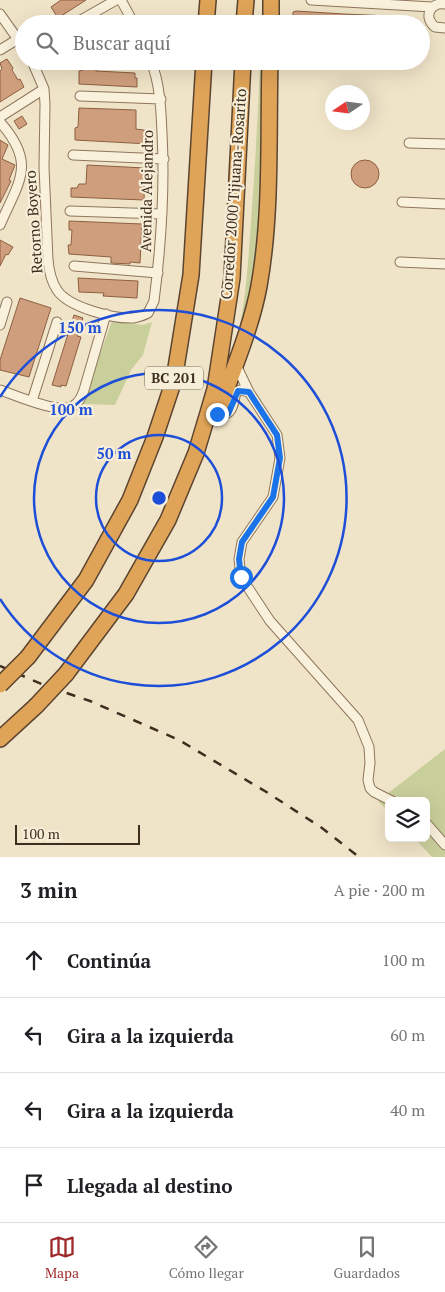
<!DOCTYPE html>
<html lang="es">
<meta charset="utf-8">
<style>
:root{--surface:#fff;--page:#f2f2f2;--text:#202124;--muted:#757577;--line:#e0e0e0;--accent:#9e2a2b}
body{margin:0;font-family:"PT Serif",serif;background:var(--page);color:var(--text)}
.controls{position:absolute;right:15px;bottom:15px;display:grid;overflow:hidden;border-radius:8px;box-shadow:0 5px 20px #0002}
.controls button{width:45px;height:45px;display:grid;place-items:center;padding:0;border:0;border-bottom:1px solid var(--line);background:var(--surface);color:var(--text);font:25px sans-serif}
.compass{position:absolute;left:325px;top:85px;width:45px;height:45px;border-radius:50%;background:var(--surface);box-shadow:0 5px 20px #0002;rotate:257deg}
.scale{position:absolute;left:15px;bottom:12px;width:125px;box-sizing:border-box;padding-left:5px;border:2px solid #3d2e20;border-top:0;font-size:14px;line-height:18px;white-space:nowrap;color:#3d2e20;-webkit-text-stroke:4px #f7eed8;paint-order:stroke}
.stop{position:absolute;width:15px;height:15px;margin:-11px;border:4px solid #1a73e8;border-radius:50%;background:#fff}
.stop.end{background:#1a73e8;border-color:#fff;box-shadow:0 1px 5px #0008}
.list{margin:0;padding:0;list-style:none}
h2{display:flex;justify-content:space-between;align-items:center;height:65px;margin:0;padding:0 20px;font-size:21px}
h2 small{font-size:16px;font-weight:400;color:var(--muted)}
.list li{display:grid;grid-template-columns:32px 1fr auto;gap:15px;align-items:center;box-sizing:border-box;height:75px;padding:0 20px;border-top:1px solid var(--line)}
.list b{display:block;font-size:19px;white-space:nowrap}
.list em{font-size:16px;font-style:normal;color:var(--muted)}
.icon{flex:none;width:28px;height:28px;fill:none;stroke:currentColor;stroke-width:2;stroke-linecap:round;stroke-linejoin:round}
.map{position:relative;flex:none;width:445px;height:857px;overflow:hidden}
.search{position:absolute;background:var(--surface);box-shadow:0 5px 20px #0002;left:15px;right:15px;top:15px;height:55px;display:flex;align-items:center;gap:12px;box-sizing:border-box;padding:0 18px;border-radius:28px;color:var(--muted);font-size:19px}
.sheet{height:365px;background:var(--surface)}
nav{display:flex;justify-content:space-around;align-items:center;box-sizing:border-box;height:70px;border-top:1px solid var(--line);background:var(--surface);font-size:14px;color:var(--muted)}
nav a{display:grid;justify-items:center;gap:2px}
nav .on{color:var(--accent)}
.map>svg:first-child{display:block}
.green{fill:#c9cf9b}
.building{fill:#cf9f7d;stroke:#8d5f41}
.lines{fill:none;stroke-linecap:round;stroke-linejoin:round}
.street-casing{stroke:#8d765c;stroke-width:11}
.highway-casing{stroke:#5b4430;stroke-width:18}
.street{stroke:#faf1dc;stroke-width:9}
.highway{stroke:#e0a458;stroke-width:15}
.rail{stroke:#3d2e20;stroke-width:2.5;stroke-dasharray:9 9;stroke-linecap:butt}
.highway-bridge-casing{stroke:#5b4430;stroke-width:18;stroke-linecap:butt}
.highway-bridge{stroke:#e0a458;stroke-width:15}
.route{stroke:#1a73e8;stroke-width:6}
.ring{fill:none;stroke:#1d4ed8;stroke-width:2.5}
.labels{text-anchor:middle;stroke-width:4.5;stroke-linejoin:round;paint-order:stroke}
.shield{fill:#f7eed8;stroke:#756857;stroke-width:1}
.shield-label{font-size:14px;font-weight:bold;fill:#3d2e20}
.street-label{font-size:15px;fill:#3d2e20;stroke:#f7eed8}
.centre{fill:#1d4ed8;stroke:#f7eed8;stroke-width:2.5}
.ring-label{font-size:15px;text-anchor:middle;font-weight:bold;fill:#1d4ed8;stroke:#f7eed8;stroke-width:4.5;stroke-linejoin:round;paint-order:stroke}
</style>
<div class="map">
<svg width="445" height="857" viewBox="0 0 445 857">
<rect width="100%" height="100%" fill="#f0e4c8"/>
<!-- green -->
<path class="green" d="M80,61H143L146,70L80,67Z
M260,61H267L262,195L257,260L250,311L237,340C246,301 248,262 251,222C255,169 258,115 260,61Z
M112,321L143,325L152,322L143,355L131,370L115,405L82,404Z
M445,749V857H432L414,838H426V801H389V812L378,801Z"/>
<!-- building -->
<path class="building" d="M61,0H86L58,18L51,7Z
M296,11L344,14L411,17L410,24H293V12Z
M109,15L114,24H93L107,16Z
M7,59L13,68L12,70L18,80L20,79L24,87L0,102V71L2,69L0,63Z
M83,68H96V71L135,73V78H137V87L79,84V71L83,70Z
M79,108L136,110V129L150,131L149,144L75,140V128L78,127Z
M22,116L27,124L19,129L14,121Z
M0,140L8,145L2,159L15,165L9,180L11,181L0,203Z
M351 174a14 14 0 1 1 28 0a14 14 0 1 1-28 0Z
M87,165L145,168L144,200L71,197V188H77L79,184H86Z
M69,221L142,224L140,263L130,262V264L111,263V257L69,254L68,245H71L72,230H69Z
M0,240L13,247L8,255L6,254L0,266Z
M78,278L138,281L137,298L103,296L104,293L79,292Z
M20,298L51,308L29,377L0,370V360Z
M74,315L83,318L77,336L81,337L66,386L61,385V387L52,385Z"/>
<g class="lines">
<defs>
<path id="street" d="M121,0L134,24
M311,0L432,7
M445,4C430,2 423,17 435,27L445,28
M0,14L24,48
M74,24L116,0
M0,50L18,39
M32,61L44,89L45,104L44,167L48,260C49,271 51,281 57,290C68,307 113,319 133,318C138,317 143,316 148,313L154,301C161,246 165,189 162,133C161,109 160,84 151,61
M80,96L161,99
M0,117L44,89
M0,122C37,164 19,181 0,225
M409,143L445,144
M73,155L164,159
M402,202L445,204
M70,211L162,214
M400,262L445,264
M74,266L158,273
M0,325L7,302
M235,363L249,392L277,435L280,458L273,497L242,542L239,559L241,577L270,621L358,720L369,747L370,763L368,780L370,788L374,792L392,801
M0,390C15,395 60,415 73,406C79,403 82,396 84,390L106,314
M32,401L57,322
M213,414C233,417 232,409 236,392L240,390L249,392
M426,823L445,845"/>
<path id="highway" d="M206,24L208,0
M244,24L246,0
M271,24V0
M219,410C233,369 251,329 259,286C272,213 268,136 270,61
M28,657L86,580L130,500L155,437L174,380L191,275L204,61
M66,674L126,594L168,520L196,453L208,413L215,389L232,278L243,61
M0,739L36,706"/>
</defs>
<!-- street casing -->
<use href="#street" class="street-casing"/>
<!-- highway casing -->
<use href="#highway" class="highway-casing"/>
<!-- street -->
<use href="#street" class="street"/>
<!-- highway -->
<use href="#highway" class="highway"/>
<!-- rail -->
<path class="rail" d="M0,666L46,686L90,701L179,740L268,793L322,828L359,857"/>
<defs>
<path id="highway-bridge" d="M0,685L28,657
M36,706L66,674"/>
</defs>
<!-- highway-bridge casing -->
<use href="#highway-bridge" class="highway-bridge-casing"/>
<!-- highway-bridge -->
<use href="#highway-bridge" class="highway-bridge"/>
</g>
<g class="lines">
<!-- route -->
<path class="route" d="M217,414H228L238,391L249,392L277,435L280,458L273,497L242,542L239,559L241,577"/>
</g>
<!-- distance rings -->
<g class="ring">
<circle cx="159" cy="498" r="63"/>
<circle cx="159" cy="498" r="125"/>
<path d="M0 397A188 188 0 1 1 0 599"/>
</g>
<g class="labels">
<!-- shield labels -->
<rect class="shield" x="145" y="366.5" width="58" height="23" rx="4"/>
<g class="shield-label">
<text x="174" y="383">BC 201</text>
</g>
<!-- street labels -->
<g class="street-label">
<text transform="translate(147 191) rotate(-89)" y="5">Avenida Alejandro</text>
<text transform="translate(234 194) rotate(-86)" y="5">Corredor 2000 Tijuana-Rosarito</text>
<text transform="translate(34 222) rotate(-94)" y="5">Retorno Boyero</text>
</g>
</g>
<circle cx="159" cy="498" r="8" class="centre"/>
<g class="ring-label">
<text x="80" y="333">150 m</text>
<text x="71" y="415">100 m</text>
<text x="114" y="459">50 m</text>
</g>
</svg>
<div class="controls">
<button><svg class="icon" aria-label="layers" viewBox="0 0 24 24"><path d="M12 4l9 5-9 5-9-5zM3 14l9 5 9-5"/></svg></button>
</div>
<svg class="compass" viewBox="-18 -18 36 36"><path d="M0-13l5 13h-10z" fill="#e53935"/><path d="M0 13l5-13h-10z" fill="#757577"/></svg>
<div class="scale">100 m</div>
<div class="stop" style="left:241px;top:577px"></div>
<div class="stop end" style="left:217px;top:414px"></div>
<div class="search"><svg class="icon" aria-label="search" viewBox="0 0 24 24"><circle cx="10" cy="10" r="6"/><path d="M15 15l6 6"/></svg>Buscar aquí</div>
</div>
<section class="sheet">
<h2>3 min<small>A pie · 200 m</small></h2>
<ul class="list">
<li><svg class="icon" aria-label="ahead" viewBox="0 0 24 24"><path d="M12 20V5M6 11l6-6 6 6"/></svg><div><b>Continúa</b></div><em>100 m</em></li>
<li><svg class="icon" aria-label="left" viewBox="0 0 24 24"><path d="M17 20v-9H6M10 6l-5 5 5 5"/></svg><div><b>Gira a la izquierda</b></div><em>60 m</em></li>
<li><svg class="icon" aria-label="left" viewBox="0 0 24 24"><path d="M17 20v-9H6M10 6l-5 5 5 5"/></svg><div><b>Gira a la izquierda</b></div><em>40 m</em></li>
<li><svg class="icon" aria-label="arrive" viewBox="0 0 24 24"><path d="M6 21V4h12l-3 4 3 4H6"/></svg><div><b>Llegada al destino</b></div></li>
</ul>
</section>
<nav>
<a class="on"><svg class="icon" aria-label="map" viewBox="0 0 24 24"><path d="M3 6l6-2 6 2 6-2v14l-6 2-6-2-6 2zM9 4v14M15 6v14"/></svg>Mapa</a>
<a><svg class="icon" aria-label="directions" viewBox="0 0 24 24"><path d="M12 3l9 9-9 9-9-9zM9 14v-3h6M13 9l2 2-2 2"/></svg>Cómo llegar</a>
<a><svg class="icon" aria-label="saved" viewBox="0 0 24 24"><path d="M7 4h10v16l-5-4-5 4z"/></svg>Guardados</a>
</nav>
